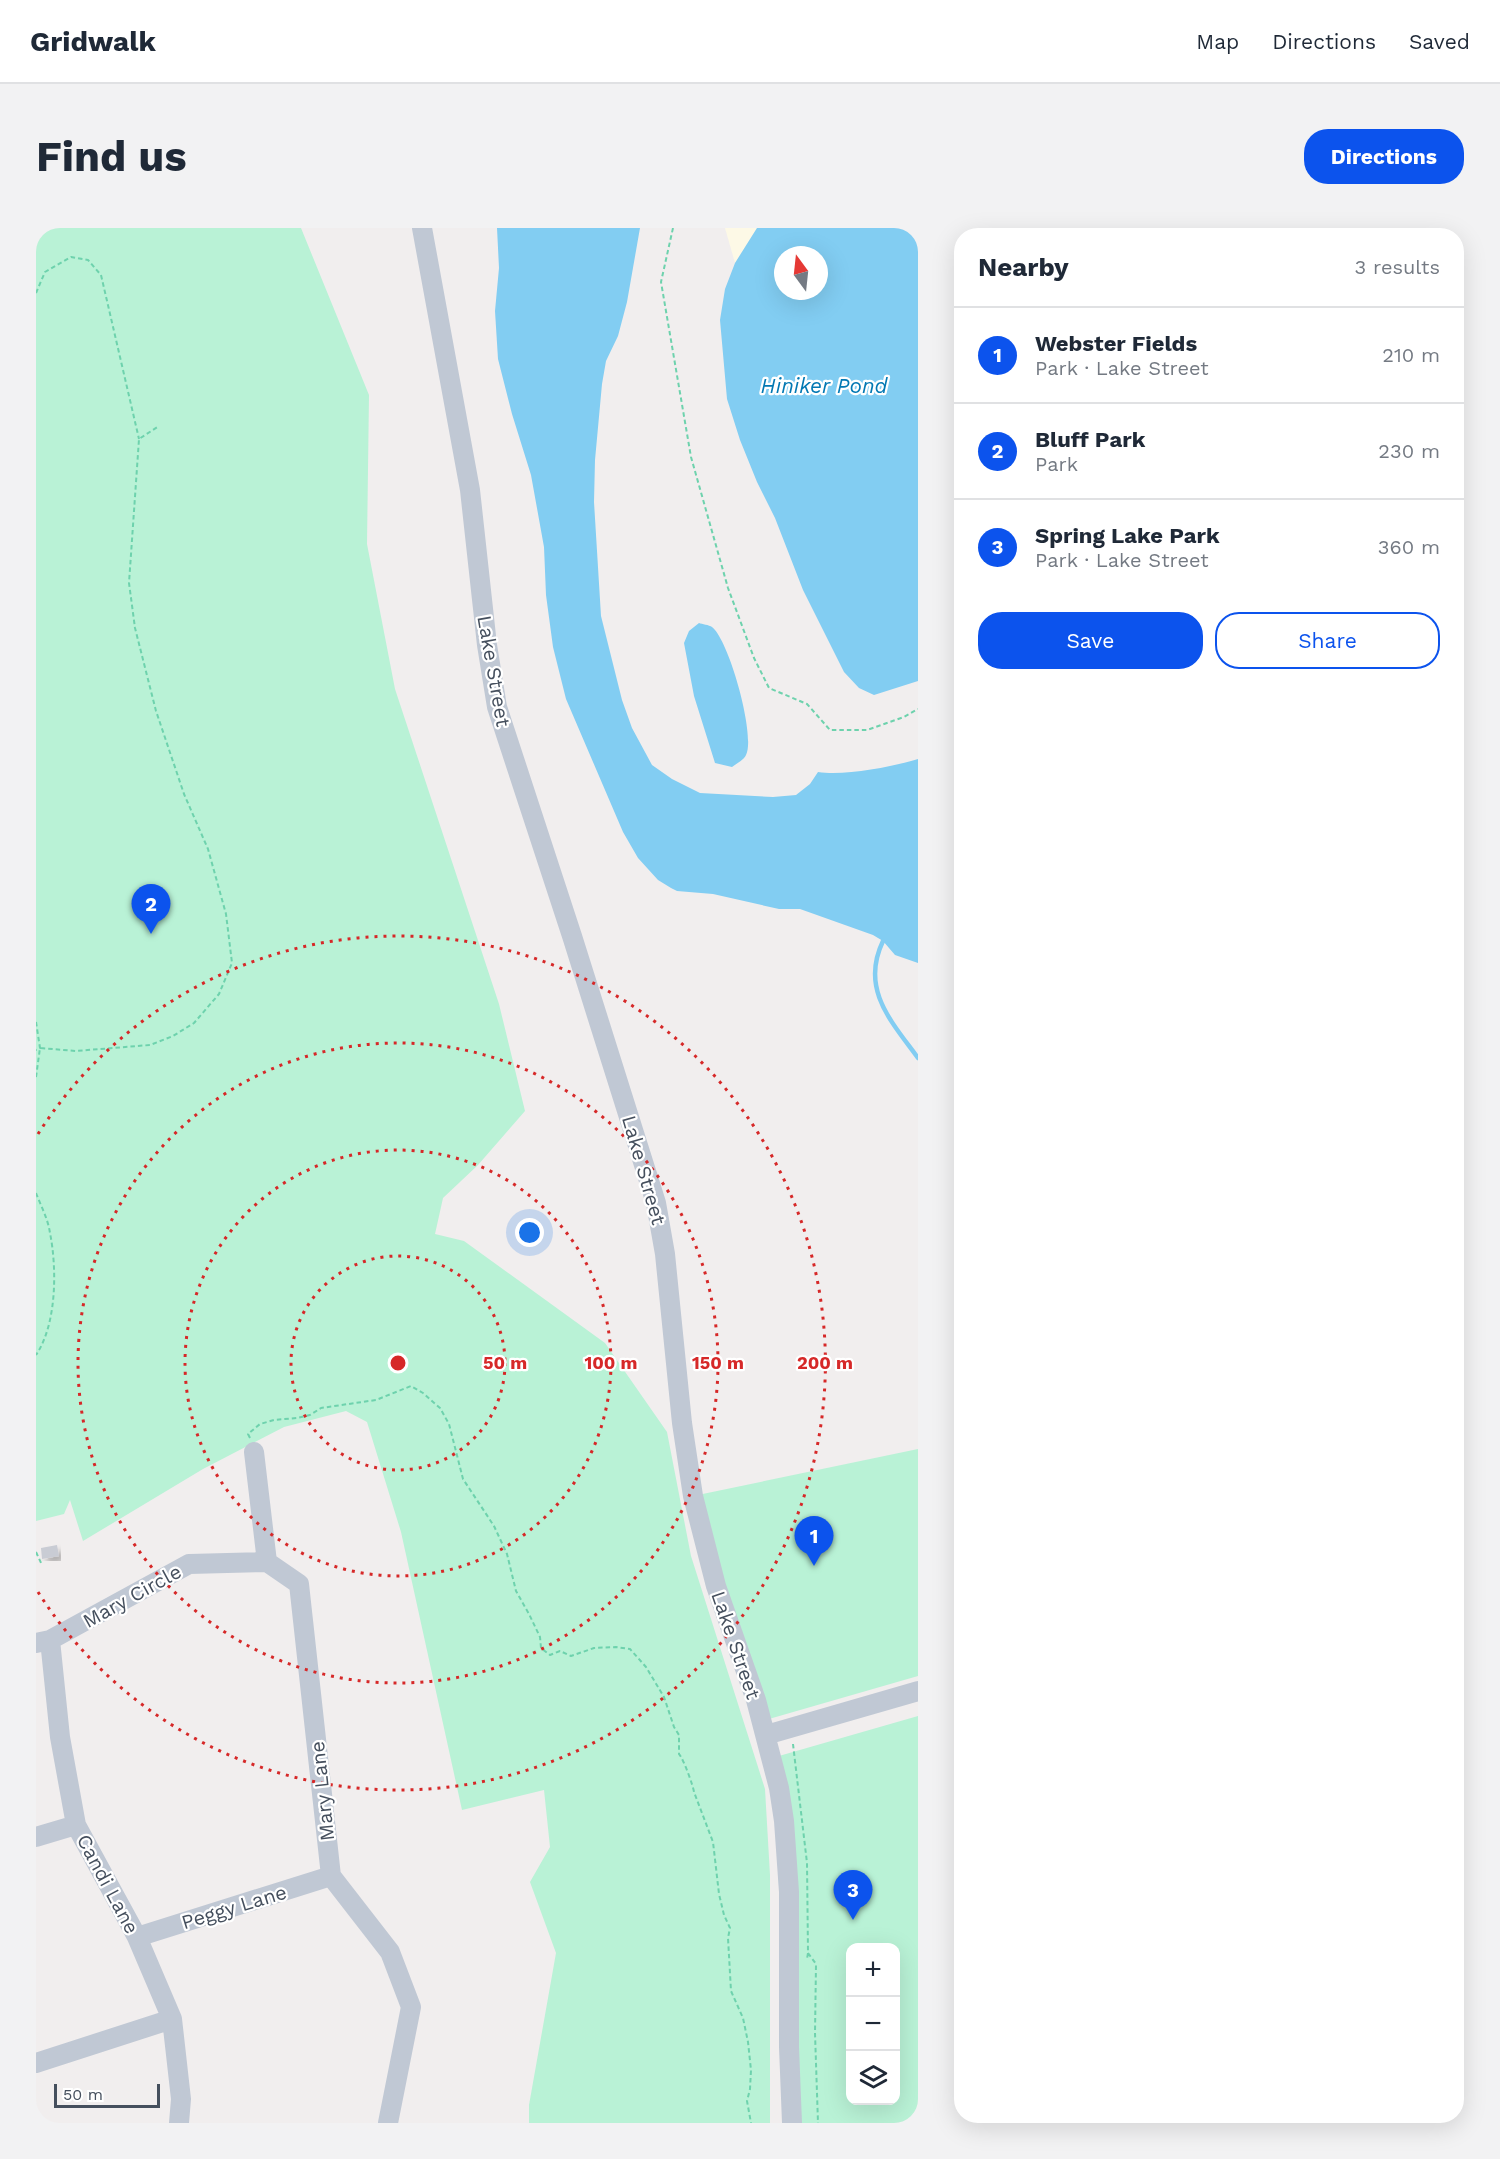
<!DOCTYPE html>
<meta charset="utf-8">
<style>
:root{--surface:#fff;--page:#f2f2f3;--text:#1f2937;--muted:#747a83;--line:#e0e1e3;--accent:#0c53ed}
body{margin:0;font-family:"Work Sans",sans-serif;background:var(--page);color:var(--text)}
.controls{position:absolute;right:18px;bottom:18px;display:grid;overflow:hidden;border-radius:12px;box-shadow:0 6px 24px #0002}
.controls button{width:54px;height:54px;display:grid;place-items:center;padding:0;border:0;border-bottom:2px solid var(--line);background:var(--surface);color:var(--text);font:30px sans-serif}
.compass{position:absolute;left:738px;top:18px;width:54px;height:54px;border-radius:50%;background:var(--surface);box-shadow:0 6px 24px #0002;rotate:345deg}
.scale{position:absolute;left:18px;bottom:15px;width:106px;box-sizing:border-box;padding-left:6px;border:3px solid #454f5d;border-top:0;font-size:16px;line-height:21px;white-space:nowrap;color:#454f5d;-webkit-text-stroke:4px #fff;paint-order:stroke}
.you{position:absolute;left:494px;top:1005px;width:21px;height:21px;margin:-15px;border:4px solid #fff;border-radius:50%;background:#1a73e8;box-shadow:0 0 0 9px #1a73e833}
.badge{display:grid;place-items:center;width:39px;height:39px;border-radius:50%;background:var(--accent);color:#fff;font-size:20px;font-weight:700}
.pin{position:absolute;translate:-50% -50px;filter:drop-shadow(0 2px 3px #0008)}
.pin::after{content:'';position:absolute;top:32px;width:21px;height:18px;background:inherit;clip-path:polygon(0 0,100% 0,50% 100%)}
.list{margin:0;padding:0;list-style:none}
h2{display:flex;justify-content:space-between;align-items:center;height:78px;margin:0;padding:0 24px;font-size:26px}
h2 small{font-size:20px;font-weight:400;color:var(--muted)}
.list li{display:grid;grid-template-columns:39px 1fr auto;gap:18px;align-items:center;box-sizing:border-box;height:96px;padding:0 24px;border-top:2px solid var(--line)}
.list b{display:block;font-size:22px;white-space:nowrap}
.list p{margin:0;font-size:20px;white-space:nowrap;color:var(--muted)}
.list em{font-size:20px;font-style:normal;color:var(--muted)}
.actions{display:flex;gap:12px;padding:18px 24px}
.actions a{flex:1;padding:14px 0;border:2px solid var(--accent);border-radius:24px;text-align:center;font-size:21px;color:var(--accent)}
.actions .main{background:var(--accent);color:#fff}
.icon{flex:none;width:33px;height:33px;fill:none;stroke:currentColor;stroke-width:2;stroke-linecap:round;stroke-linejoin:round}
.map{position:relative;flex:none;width:882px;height:1895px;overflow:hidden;border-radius:24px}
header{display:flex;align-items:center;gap:36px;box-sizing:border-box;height:84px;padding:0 30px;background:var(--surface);border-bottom:2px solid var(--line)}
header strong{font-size:28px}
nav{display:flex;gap:33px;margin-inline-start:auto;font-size:21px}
.intro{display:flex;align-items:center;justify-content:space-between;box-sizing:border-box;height:144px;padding:0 36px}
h1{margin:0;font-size:42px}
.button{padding:15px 27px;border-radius:24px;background:var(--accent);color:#fff;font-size:21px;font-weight:700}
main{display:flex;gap:36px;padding:0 36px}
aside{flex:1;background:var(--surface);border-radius:24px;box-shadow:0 6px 24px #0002}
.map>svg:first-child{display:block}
.commercial{fill:#fdf9e6}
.green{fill:#b9f2d6;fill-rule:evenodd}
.water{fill:#82cdf2;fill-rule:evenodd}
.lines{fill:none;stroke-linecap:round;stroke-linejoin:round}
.stream{stroke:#82cdf2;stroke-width:4.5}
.building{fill:#c9ccd4;filter:url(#shadow)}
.path{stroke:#6ed2ad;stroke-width:2;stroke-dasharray:4.5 3;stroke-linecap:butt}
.minor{stroke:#c0c8d4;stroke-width:20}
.ring{fill:none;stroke:#d62828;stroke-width:3;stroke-dasharray:3 6}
.labels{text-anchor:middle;stroke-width:4.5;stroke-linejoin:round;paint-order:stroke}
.street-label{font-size:20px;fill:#454f5d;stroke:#fff}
.water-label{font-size:21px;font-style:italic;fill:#0278b3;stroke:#fff}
.centre{fill:#d62828;stroke:#fff;stroke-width:3}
.ring-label{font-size:18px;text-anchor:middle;font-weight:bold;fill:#d62828;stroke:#fff;stroke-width:4.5;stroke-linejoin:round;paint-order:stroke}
</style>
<header>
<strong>Gridwalk</strong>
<nav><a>Map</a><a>Directions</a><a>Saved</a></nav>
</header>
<div class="intro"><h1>Find us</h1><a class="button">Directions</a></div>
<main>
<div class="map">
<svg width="882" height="1895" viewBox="0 0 882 1895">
<defs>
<filter id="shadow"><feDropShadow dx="5.5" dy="5.5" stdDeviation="3" flood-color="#0004"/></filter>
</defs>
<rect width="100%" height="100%" fill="#f1eeee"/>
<!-- commercial -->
<path class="commercial" d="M689,0H721L699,35Z"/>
<!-- green -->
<path class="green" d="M0,0H265L333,167L331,316L359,461L463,776L489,883L442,937L407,970L399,1006L428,1013L569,1115L631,1204L655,1328L729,1561L734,1647V1895H493V1877L520,1725L494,1654L514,1619L508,1562L426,1582L365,1304L331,1194L310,1183L248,1199L167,1241L47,1313L34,1272L28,1286L0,1293Z
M882,1221V1448L726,1493L657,1268Z
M882,1488V1895H756L736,1530ZM814,1720H860V1872H814Z"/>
<!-- water -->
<path class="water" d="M461,0H604L591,74L582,108L570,133L566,156L559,232L558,274L565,388L586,472L596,500L616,537L636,551L664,565L737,569L760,567L774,556L782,544C809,548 856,539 882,531V735L859,727L847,713L837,707L764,681H743L677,666L641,663L635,660L622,652L602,630L587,604L530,471L517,419L510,367L508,319L495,247L476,186L462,131L459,83L463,40Z
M721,0H882V453L838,467L823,460L808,444L767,362L739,290L721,254L704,212L691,171L684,92L689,61L699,35ZM747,27H783V63H747Z
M663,395C666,396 673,397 676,399C693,412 720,508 710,527C708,532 701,535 696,539L679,535L658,468L648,415L653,403Z"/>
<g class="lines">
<!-- stream -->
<path class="stream" d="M847,713C824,761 855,793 882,830"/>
</g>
<!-- building -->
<path class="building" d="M21,1317L23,1328L6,1331L5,1320Z"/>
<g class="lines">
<!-- path -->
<path class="path" d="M637,0L625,54L655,229L692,360L718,430L733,460L771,476L794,502H831L868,489L882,481
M0,65L9,44L35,29L52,32L65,47L103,211
M0,794L4,820L0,822
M0,849L4,820L40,823L114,817L137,808L158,795L183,766L196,735L190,686L172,621L148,566L120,483L99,400L93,355L103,211L123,198
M0,965C5,978 12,991 14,1005C21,1040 21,1096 0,1127
M214,1210L212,1206L224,1196L238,1192L261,1190L274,1187L285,1180L340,1172L375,1158L387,1165L404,1180L413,1196L427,1251L458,1298L471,1326L480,1363L493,1386L504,1409L505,1420L514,1427L524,1423L535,1428L558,1420L580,1419L594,1421L610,1439L628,1469L638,1499L643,1507V1526C647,1530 657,1557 658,1564L677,1614L683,1666L688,1687L694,1700L692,1710L695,1763L707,1790L712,1814L715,1842L714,1861L711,1873L715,1895
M0,1324L6,1337
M757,1516L771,1635L772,1725L771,1731
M772,1725L780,1736L779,1805L782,1895"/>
<!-- minor -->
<path class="minor" d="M386,0L434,262L451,417L461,479L536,708L620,975L629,1026L646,1195L657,1268L680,1358L720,1472L743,1560L748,1593L753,1664V1819L756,1895
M218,1224L231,1334L263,1356L295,1648L354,1724L375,1779L352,1895
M14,1412L24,1509L40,1597L101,1709L136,1791L145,1871L143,1895
M0,1415L14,1412L153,1336L231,1334
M730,1507L882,1463
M0,1609L40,1597
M101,1709L295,1648
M0,1835L136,1791"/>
</g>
<!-- distance rings -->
<g class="ring">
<circle cx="362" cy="1135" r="107"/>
<circle cx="362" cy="1135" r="213"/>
<circle cx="362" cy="1135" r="320"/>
<path d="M2 906A427 427 0 1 1 2 1364"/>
</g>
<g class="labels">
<!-- street labels -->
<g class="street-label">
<text transform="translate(458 443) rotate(80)" y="7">Lake Street</text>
<text transform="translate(608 942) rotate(74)" y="7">Lake Street</text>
<text transform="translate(96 1368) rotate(-29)" y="7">Mary Circle</text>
<text transform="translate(700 1417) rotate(71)" y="7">Lake Street</text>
<text transform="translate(286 1563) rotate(-96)" y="7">Mary Lane</text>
<text transform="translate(72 1656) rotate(62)" y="7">Candi Lane</text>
<text transform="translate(198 1679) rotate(-17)" y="7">Peggy Lane</text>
</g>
<!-- water labels -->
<g class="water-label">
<text x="788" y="165">Hiniker Pond</text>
</g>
</g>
<circle cx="362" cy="1135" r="9" class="centre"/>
<g class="ring-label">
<text x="469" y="1141">50 m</text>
<text x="575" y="1141">100 m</text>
<text x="682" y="1141">150 m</text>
<text x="789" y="1141">200 m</text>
</g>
</svg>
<div class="controls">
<button>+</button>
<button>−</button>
<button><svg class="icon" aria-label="layers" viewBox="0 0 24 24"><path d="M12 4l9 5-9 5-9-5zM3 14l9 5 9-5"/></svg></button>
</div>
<svg class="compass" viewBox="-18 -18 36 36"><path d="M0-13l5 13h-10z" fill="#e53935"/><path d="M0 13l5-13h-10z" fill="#747a83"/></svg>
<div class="scale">50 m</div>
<div class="you"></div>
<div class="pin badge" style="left:778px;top:1338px">1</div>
<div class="pin badge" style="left:115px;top:706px">2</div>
<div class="pin badge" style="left:817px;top:1692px">3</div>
</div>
<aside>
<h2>Nearby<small>3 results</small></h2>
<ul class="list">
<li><span class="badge">1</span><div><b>Webster Fields</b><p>Park · Lake Street</p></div><em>210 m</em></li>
<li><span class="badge">2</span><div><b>Bluff Park</b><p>Park</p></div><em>230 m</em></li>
<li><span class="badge">3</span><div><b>Spring Lake Park</b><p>Park · Lake Street</p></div><em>360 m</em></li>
</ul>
<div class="actions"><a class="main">Save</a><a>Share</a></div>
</aside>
</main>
